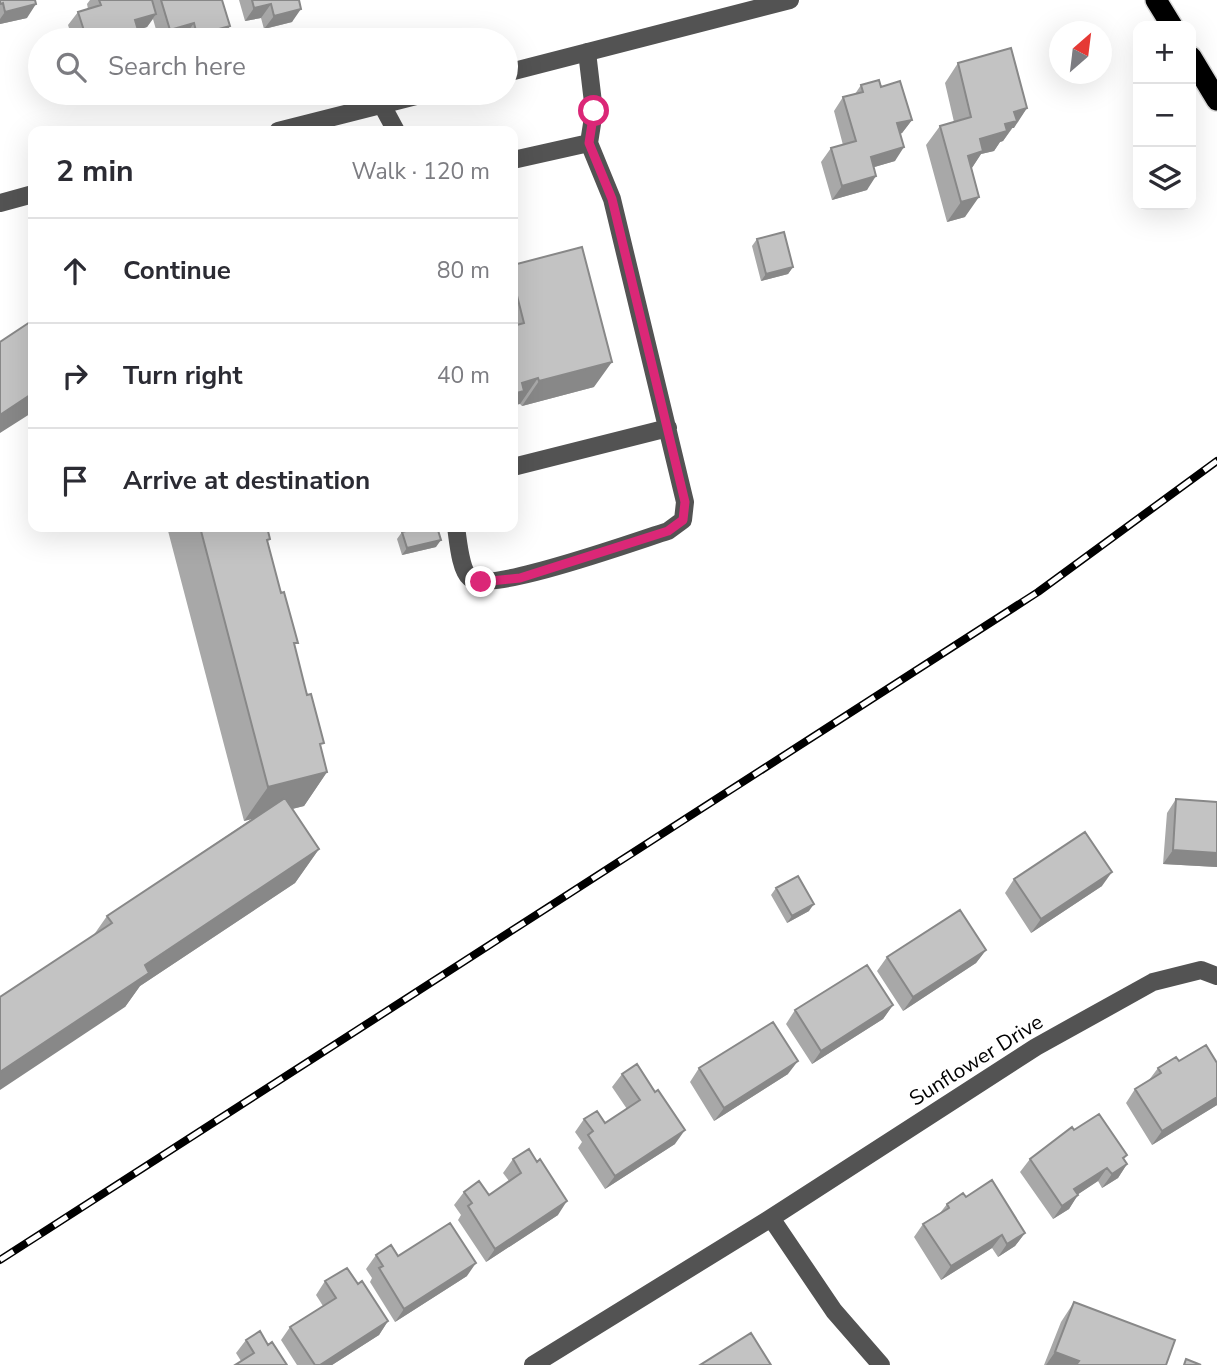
<!DOCTYPE html>
<meta charset="utf-8">
<style>
:root{--surface:#fff;--page:#f7f7f7;--text:#2b2b33;--muted:#7c7c81;--line:#e1e1e2}
body{margin:0;font-family:"Nunito Sans",sans-serif;background:var(--page);color:var(--text)}
.controls{position:absolute;right:21px;top:21px;display:grid;overflow:hidden;border-radius:14px;box-shadow:0 7px 28px #0002}
.controls button{width:63px;height:63px;display:grid;place-items:center;padding:0;border:0;border-bottom:2px solid var(--line);background:var(--surface);color:var(--text);font:35px sans-serif}
.compass{position:absolute;left:1049px;top:21px;width:63px;height:63px;border-radius:50%;background:var(--surface);box-shadow:0 7px 28px #0002;rotate:28deg}
.stop{position:absolute;width:21px;height:21px;margin:-16px;border:5px solid #db2777;border-radius:50%;background:#fff}
.stop.end{background:#db2777;border-color:#fff;box-shadow:0 2px 7px #0008}
.list{margin:0;padding:0;list-style:none}
h2{display:flex;justify-content:space-between;align-items:center;height:91px;margin:0;padding:0 28px;font-size:30px}
h2 small{font-size:23px;font-weight:400;color:var(--muted)}
.list li{display:grid;grid-template-columns:46px 1fr auto;gap:21px;align-items:center;box-sizing:border-box;height:105px;padding:0 28px;border-top:2px solid var(--line)}
.list b{display:block;font-size:26px;white-space:nowrap}
.list em{font-size:23px;font-style:normal;color:var(--muted)}
.icon{flex:none;width:38px;height:38px;fill:none;stroke:currentColor;stroke-width:2;stroke-linecap:round;stroke-linejoin:round}
.map{position:relative;flex:none;width:1217px;height:1365px;overflow:hidden}
.search{position:absolute;background:var(--surface);box-shadow:0 7px 28px #0002;left:28px;top:28px;width:490px;height:77px;display:flex;align-items:center;gap:18px;box-sizing:border-box;padding:0 24px;border-radius:38px;color:var(--muted);font-size:26px}
.panel{position:absolute;background:var(--surface);box-shadow:0 7px 28px #0002;left:28px;top:126px;width:490px;height:406px;border-radius:14px}
.map>svg:first-child{display:block}
.lines{fill:none;stroke-linecap:round;stroke-linejoin:round}
.highway-casing{stroke:#dbdbdb;stroke-width:24}
.minor{stroke:#535353;stroke-width:18}
.highway{stroke:#000;stroke-width:21}
.rail-casing{stroke:#000;stroke-width:8}
.rail{stroke:#fff;stroke-width:5;stroke-dasharray:16;stroke-linecap:butt}
.wall{fill:#a8a8a8}
.shaded-wall{fill:#888}
.building{fill:#c3c3c3;stroke:#888;stroke-width:2}
.route{stroke:#db2777;stroke-width:9}
.labels{text-anchor:middle;stroke-width:5;stroke-linejoin:round;paint-order:stroke}
.street-label{font-size:21px;fill:#000;stroke:#fff}
</style>
<div class="map">
<svg width="1217" height="1365" viewBox="0 0 1217 1365">
<rect width="100%" height="100%" fill="#fff"/>
<g class="lines">
<defs>
<path id="highway" d="M1156,0L1172,26
M1191,57L1217,100"/>
</defs>
<!-- highway casing -->
<use href="#highway" class="highway-casing"/>
<!-- minor -->
<path class="minor" d="M506,73L790,0
M382,105L396,131
M278,131L428,93
M513,160L589,143L594,111L587,52
M0,203L33,194
M513,467L668,428
M456,527C458,539 460,570 470,578C490,594 639,540 668,531L683,520L685,502L612,199L589,143
M771,1218L834,1311L881,1365
M533,1365L771,1218L1036,1047L1153,982L1201,970L1217,976"/>
<!-- highway -->
<use href="#highway" class="highway"/>
<defs>
<path id="rail" d="M0,1260L1038,592L1217,461"/>
</defs>
<!-- rail casing -->
<use href="#rail" class="rail-casing"/>
<!-- rail -->
<use href="#rail" class="rail"/>
</g>
<!-- wall -->
<path class="wall" d="M0,0L27,18L0,24Z
M90,0H222L230,26L220,39L218,40H185L184,37L172,40H159L153,19L147,27L138,30L140,37L139,40H73L68,25L78,12L88,9L87,4Z
M239,0H300L292,22L264,29L261,18L245,21Z
M958,63L1027,108L1003,141L1000,142L994,151L981,154L971,169L965,217L947,222L926,145L940,126L954,122L945,83Z
M861,85L881,87L912,120L902,133L900,134L895,161L874,167L867,190L832,200L821,162L831,148L843,145L834,111L843,97L855,94Z
M757,239L793,267L788,274L761,281L752,246Z
M513,265L594,387L522,406L520,404L514,405L513,407Z
M167,527H267L268,543L327,772L304,806L292,809L319,849L295,883L140,986L125,1007L93,936L107,916L252,819L244,821Z
M402,532L436,547L402,555L397,539Z
M1176,799L1217,802V867L1163,864L1167,813Z
M1014,879L1102,886L1031,933L1005,893Z
M776,888L809,911L787,923L771,895Z
M986,950L976,963L903,1011L877,971L887,957Z
M893,1005L883,1019L812,1064L786,1024L795,1010Z
M1179,1061L1217,1063V1105L1152,1145L1126,1103L1135,1089L1149,1080L1158,1068Z
M699,1068L788,1074L714,1121L690,1082Z
M622,1074L675,1144L605,1189L578,1148L582,1142L575,1132L584,1119L605,1123L627,1109L612,1087Z
M1074,1130L1127,1155L1124,1159L1127,1164L1118,1178L1102,1188L1098,1181L1078,1194L1069,1209L1053,1219L1020,1172L1030,1159Z
M513,1159L558,1215L486,1262L458,1220L461,1215L454,1205L464,1192L489,1195L509,1181L503,1173Z
M966,1197L1025,1233L1015,1246L998,1257L992,1248L941,1280L914,1237L923,1224L940,1213L947,1204Z
M376,1255L398,1256L467,1276L395,1322L370,1282L372,1278L366,1269Z
M325,1281L358,1284L388,1321L379,1335L332,1365H297L281,1340L290,1327L323,1306L316,1295Z
M1074,1302L1166,1365H1044L1061,1322Z
M246,1340L268,1345L241,1361L236,1353Z"/>
<!-- shaded-wall -->
<path class="shaded-wall" d="M298,0H300L293,11L301,9L292,22L264,29L274,16Z
M36,4L27,18L0,24V19L5,12Z
M271,4L261,18L245,21L254,8Z
M156,14L147,27L125,34L135,20Z
M194,23L184,37L172,40H162L170,30Z
M230,26L220,39L194,40L197,35Z
M1027,108L1014,128H1012L1003,141L1000,142L994,151L981,154L970,171L954,175L980,139L1014,112Z
M912,120L902,133L888,137L897,123Z
M904,147L895,161L861,171L871,157Z
M876,176L867,190L832,200L842,186Z
M979,197L965,217L947,222L961,202Z
M793,267L788,274L761,281L766,274Z
M612,362L594,387L522,406L539,381Z
M538,378L520,404L514,405L513,407V394L522,383Z
M33,393V412L0,433V415Z
M441,540L436,547L402,555L407,548Z
M327,772L304,806L244,821L268,787Z
M319,849L295,883L140,986L125,1007L0,1090V1072L145,965Z
M1173,850L1217,853V867L1163,864Z
M1112,872L1102,886L1031,933L1041,919Z
M814,904L809,911L787,923L792,916Z
M986,950L976,963L903,1011L913,997Z
M893,1005L883,1019L812,1064L821,1051Z
M798,1061L788,1074L714,1121L724,1108Z
M1217,1097V1105L1152,1145L1162,1131Z
M685,1130L675,1144L605,1189L615,1176Z
M1127,1164L1118,1178L1102,1188L1112,1174Z
M1107,1168L1098,1181L1065,1203L1074,1189Z
M1078,1195L1069,1209L1053,1219L1062,1206Z
M567,1201L558,1215L486,1262L495,1249Z
M1025,1233L1015,1246L998,1257L1007,1244Z
M1002,1235L992,1248L941,1280L951,1266Z
M476,1263L467,1276L395,1322L404,1309Z
M388,1321L379,1335L332,1365H320Z
M1055,1352L1079,1361L1076,1365H1046Z"/>
<!-- building -->
<path class="building" d="M0,0H35L36,4L5,12L3,3L0,4Z
M99,0H152L156,14L135,20L140,37L133,40H87L78,12L101,5Z
M161,0H222L230,26L197,35L194,23L170,30Z
M252,0H299L301,9L274,16L271,4L254,8Z
M1011,48L1027,108L1014,112L1017,121L1005,124L1007,131L980,139L983,151L968,156L979,197L961,202L940,126L971,117L958,63Z
M879,80L881,87L900,81L912,120L897,123L904,147L871,157L876,176L842,186L831,148L856,141L843,97L863,92L861,85Z
M784,232L793,267L766,274L757,239Z
M582,247L612,362L539,381L538,378L522,383L524,391L513,394V326L524,323L513,280V265Z
M33,320V393L0,415V342Z
M200,527H267L270,539L267,540L281,593L284,592L298,643H294L307,695L311,694L324,743L320,744L327,772L268,787Z
M421,527H437L441,540L407,548L402,532Z
M285,798L319,849L145,965L149,973L0,1072V997L112,923L107,916Z
M1176,799L1217,802V853L1173,850Z
M1085,832L1112,872L1041,919L1014,879Z
M798,876L814,904L792,916L776,888Z
M960,910L986,950L913,997L887,957Z
M867,965L893,1005L821,1051L795,1010Z
M773,1022L798,1061L724,1108L699,1068Z
M1206,1045L1217,1063V1097L1162,1131L1135,1089L1161,1073L1158,1068L1176,1057L1179,1061Z
M637,1064L655,1092L658,1090L685,1130L615,1176L588,1135L593,1131L584,1119L597,1111L605,1123L640,1100L622,1074Z
M1099,1114L1127,1155L1123,1158L1127,1164L1112,1174L1107,1168L1074,1189L1078,1195L1062,1206L1030,1159L1072,1127L1074,1130Z
M529,1149L537,1162L540,1159L567,1201L495,1249L468,1206L472,1203L464,1192L479,1181L489,1195L521,1173L513,1159Z
M992,1180L1025,1233L1007,1244L1002,1235L951,1266L923,1224L949,1208L947,1204L963,1193L966,1197Z
M450,1223L476,1263L404,1309L379,1268L383,1266L376,1255L391,1245L398,1256Z
M347,1268L358,1284L362,1281L388,1321L320,1365H315L290,1327L336,1298L325,1281Z
M1074,1302L1175,1340L1166,1365H1076L1079,1361L1055,1352Z
M260,1331L268,1345L272,1342L287,1365H235L254,1353L246,1340Z
M751,1333L771,1365H700Z
M1186,1359L1201,1365H1184Z"/>
<g class="lines">
<!-- route -->
<path class="route" d="M481,582L520,578L668,531L683,520L685,502L612,199L589,143L594,111"/>
</g>
<g class="labels">
<!-- street labels -->
<g class="street-label">
<text transform="translate(976 1060) rotate(-32)" y="7">Sunflower Drive</text>
</g>
</g>
</svg>
<div class="controls">
<button>+</button>
<button>−</button>
<button><svg class="icon" aria-label="layers" viewBox="0 0 24 24"><path d="M12 4l9 5-9 5-9-5zM3 14l9 5 9-5"/></svg></button>
</div>
<svg class="compass" viewBox="-18 -18 36 36"><path d="M0-13l5 13h-10z" fill="#e53935"/><path d="M0 13l5-13h-10z" fill="#7c7c81"/></svg>
<div class="stop" style="left:594px;top:111px"></div>
<div class="stop end" style="left:481px;top:582px"></div>
<div class="search"><svg class="icon" aria-label="search" viewBox="0 0 24 24"><circle cx="10" cy="10" r="6"/><path d="M15 15l6 6"/></svg>Search here</div>
<section class="panel">
<h2>2 min<small>Walk · 120 m</small></h2>
<ul class="list">
<li><svg class="icon" aria-label="ahead" viewBox="0 0 24 24"><path d="M12 20V5M6 11l6-6 6 6"/></svg><div><b>Continue</b></div><em>80 m</em></li>
<li><svg class="icon" aria-label="right" viewBox="0 0 24 24"><path d="M7 20v-9h11M14 6l5 5-5 5"/></svg><div><b>Turn right</b></div><em>40 m</em></li>
<li><svg class="icon" aria-label="arrive" viewBox="0 0 24 24"><path d="M6 21V4h12l-3 4 3 4H6"/></svg><div><b>Arrive at destination</b></div></li>
</ul>
</section>
</div>
